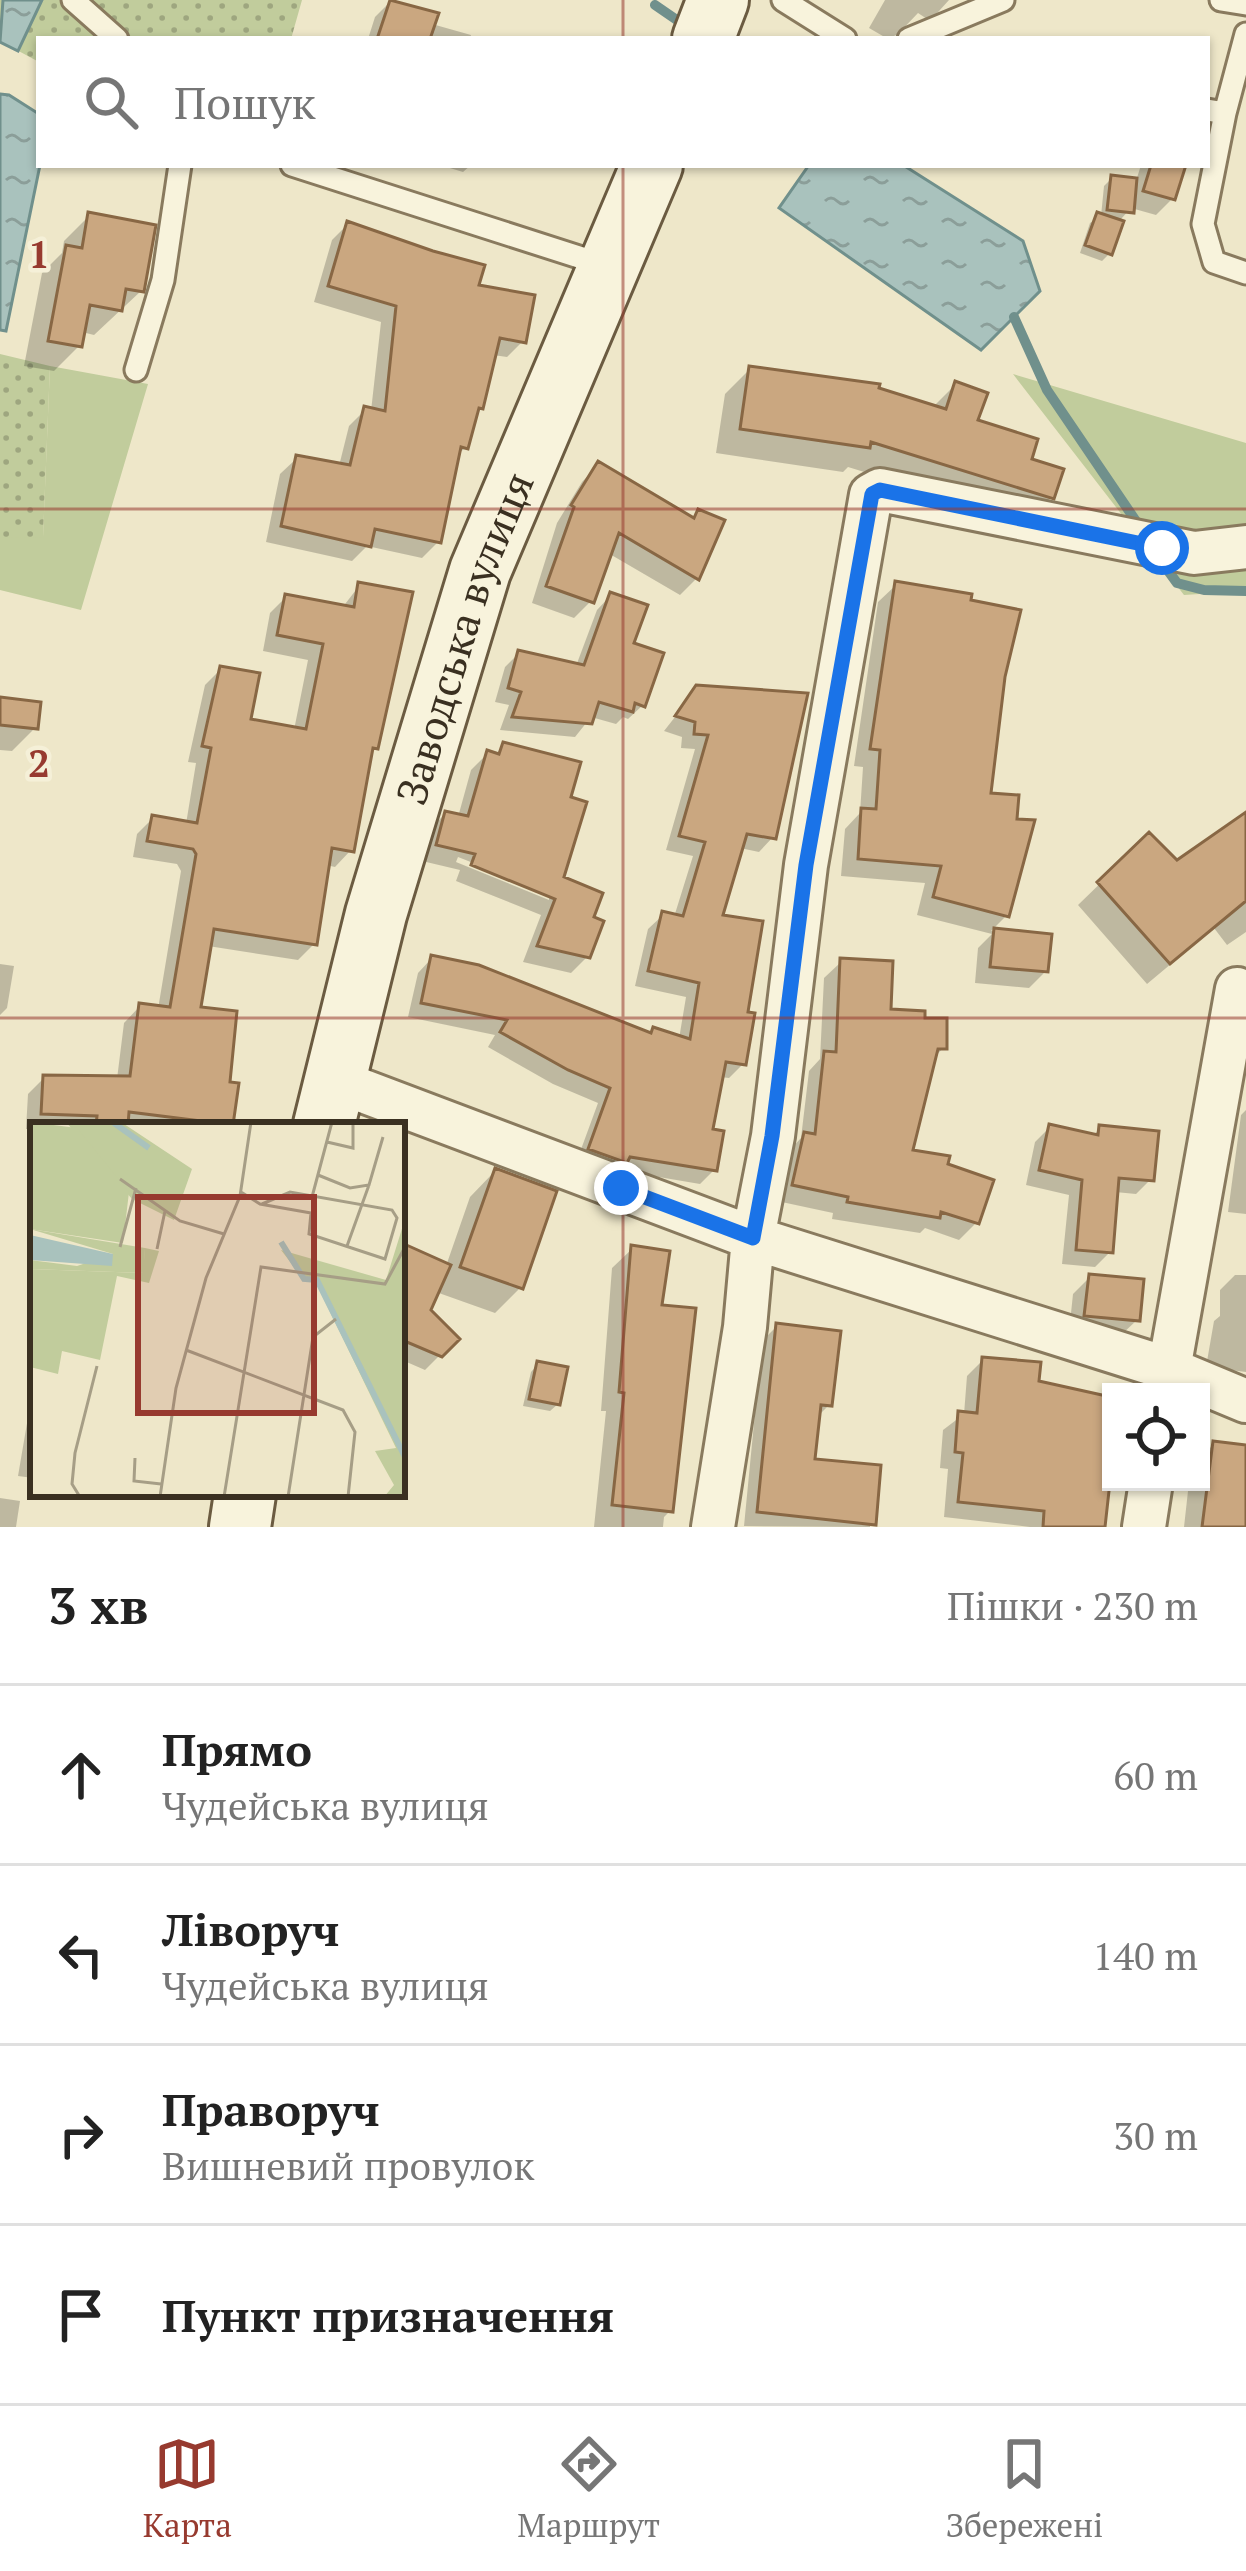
<!DOCTYPE html>
<html lang="uk">
<meta charset="utf-8">
<style>
:root{--surface:#fff;--page:#f6f6f6;--text:#222;--muted:#767676;--line:#e0e0e0;--accent:#973a2f}
body{margin:0;font-family:"PT Serif",serif;background:var(--page);color:var(--text)}
.controls{position:absolute;right:36px;bottom:36px;display:grid;overflow:hidden;border-radius:0px;box-shadow:0 3px 9px #0004}
.controls button{width:108px;height:108px;display:grid;place-items:center;padding:0;border:0;border-bottom:3px solid var(--line);background:var(--surface);color:var(--text);font:60px sans-serif}
.stop{position:absolute;width:36px;height:36px;margin:-27px;border:9px solid #1a73e8;border-radius:50%;background:#fff}
.stop.end{background:#1a73e8;border-color:#fff;box-shadow:0 3px 12px #0008}
.list{margin:0;padding:0;list-style:none}
h2{display:flex;justify-content:space-between;align-items:center;height:156px;margin:0;padding:0 48px;font-size:51px}
h2 small{font-size:39px;font-weight:400;color:var(--muted)}
.list li{display:grid;grid-template-columns:78px 1fr auto;gap:36px;align-items:center;box-sizing:border-box;height:180px;padding:0 48px;border-top:3px solid var(--line)}
.list b{display:block;font-size:45px;white-space:nowrap}
.list p{margin:0;font-size:39px;white-space:nowrap;color:var(--muted)}
.list em{font-size:39px;font-style:normal;color:var(--muted)}
.icon{flex:none;width:66px;height:66px;fill:none;stroke:currentColor;stroke-width:2;stroke-linecap:round;stroke-linejoin:round}
.map{position:relative;flex:none;width:1246px;height:1527px;overflow:hidden}
.search{position:absolute;background:var(--surface);box-shadow:0 3px 9px #0004;left:36px;right:36px;top:36px;height:132px;display:flex;align-items:center;gap:30px;box-sizing:border-box;padding:0 42px;border-radius:0px;color:var(--muted);font-size:45px}
.sheet{height:876px;background:var(--surface)}
nav{display:flex;justify-content:space-around;align-items:center;box-sizing:border-box;height:168px;border-top:3px solid var(--line);background:var(--surface);font-size:33px;color:var(--muted)}
nav a{display:grid;justify-items:center;gap:6px}
nav .on{color:var(--accent)}
.map>svg:first-child{display:block}
.grass{fill:url(#grass-dots)}
.garden{fill:#c1cc9c}
.water{fill:url(#water-ripples);stroke:#70908c;stroke-width:3}
.shadow{fill:#0003;fill-rule:evenodd}
.lines{fill:none;stroke-linecap:round;stroke-linejoin:round}
.stream{stroke:#70908c;stroke-width:10}
.building{fill:#caa780;stroke:#886744;stroke-width:3}
.service-casing{stroke:#897a5e;stroke-width:27}
.minor-casing{stroke:#897a5e;stroke-width:48}
.secondary-casing{stroke:#6b5b41;stroke-width:66}
.service{stroke:#f8f3dc;stroke-width:21}
.minor{stroke:#f8f3dc;stroke-width:42}
.secondary{stroke:#f8f3dc;stroke-width:60}
.route{stroke:#1a73e8;stroke-width:15}
.grid{fill:none;stroke:#973a2f;stroke-width:3;stroke-opacity:0.55}
.labels{text-anchor:middle;stroke-width:9;stroke-linejoin:round;paint-order:stroke}
.street-label{font-size:42px;fill:#3a3021;stroke:#f5f0d8}
.inset-river{fill:none;stroke:#a9c2bd;stroke-width:6}
.inset-road{fill:none;stroke:#a69e86;stroke-width:3}
.view{fill:#973a2f;fill-opacity:0.15;stroke:#973a2f;stroke-width:6}
.inset-edge{fill:none;stroke:#3a3021;stroke-width:6}
.grid-label{font-size:39px;text-anchor:middle;font-weight:bold;fill:#973a2f;stroke:#f5f0d8;stroke-width:9;stroke-linejoin:round;paint-order:stroke}
</style>
<div class="map">
<svg width="1246" height="1527" viewBox="0 0 1246 1527">
<defs>
<pattern id="grass-dots" width="8" height="8" patternUnits="userSpaceOnUse" patternTransform="scale(3)"><rect width="8" height="8" fill="#c1cc9c"/><path d="M2 2h.1M6 6h.1" fill="none" stroke="#9ea67f" stroke-width="1.8" stroke-linecap="round"/></pattern>
<pattern id="water-ripples" width="26" height="14" patternUnits="userSpaceOnUse" patternTransform="scale(3)"><rect width="26" height="14" fill="#a9c2bd"/><path d="M2 4q2-2 4 0t4 0M15 11q2-2 4 0t4 0" fill="none" stroke="#8b9e99"/></pattern>
</defs>
<rect width="100%" height="100%" fill="#eee7c9"/>
<!-- grass -->
<path class="grass" d="M0,0H302L291,39H39V62L0,41Z
M0,354L50,366L43,538H0Z"/>
<!-- garden -->
<path class="garden" d="M50,366L148,384L81,610L0,590V538L43,537Z
M1013,374L1246,443V591L1184,595Z"/>
<!-- water -->
<path class="water" d="M3,0H42L18,51L0,42Z
M0,94L9,95L39,114L40,165L6,331L0,330Z
M809,165H903L1023,241L1040,291L981,350L779,208Z"/>
<!-- shadow -->
<path class="shadow" d="M885,0H949L930,21L918,13L898,34L888,39L869,28Z
M391,1L432,24L471,35L470,39H368L375,17Z
M440,165H471L463,172Z
M1141,165H1182L1173,198L1156,215L1131,208L1121,219L1110,253L1102,261L1080,253L1090,223L1101,216L1104,186L1112,178L1136,181Z
M89,216L141,291L94,335L82,332L79,346L54,371L24,366L42,273L62,253L64,241Z
M348,224L476,288L523,341L507,357L493,355L466,447L455,457L438,542L422,558L367,546L352,561L266,542L280,474L297,458L339,466L349,426L365,410L371,411L381,322L314,302L332,240Z
M750,369L932,408L956,384L974,421L1028,461L1052,497L1027,522L848,467L843,472L716,453L725,394Z
M598,465L691,520L699,512L697,578L680,595L608,553L591,601L574,618L532,603L557,523L582,482Z
M896,585L1002,676L988,796L1006,916L991,931L1049,936L1046,971L1029,988L975,983L978,948L992,934L917,915L925,883L841,876L845,829L860,813L863,767L854,766L878,602Z
M359,586L375,747L369,754L351,850L335,867L326,865L314,944L298,960L208,946L197,1010L227,1084L236,1086L230,1125H33V1129H26L28,1094L44,1078L117,1079L124,1023L140,1006L158,1009L181,871L177,864L133,857L137,834L153,818L186,824L196,763L188,762L205,685L221,669L247,721L294,730L308,660L263,651L270,613L286,597L342,608Z
M611,595L630,644L643,705L628,719L623,717L616,724L591,717L575,737L500,730L509,705L495,702L505,667L519,653L576,666L597,610Z
M697,689L773,837L759,852L740,848L719,917L744,1014L743,1064L729,1078L720,1077L709,1131L714,1170L700,1184L576,1163L598,1103L553,1084L488,1047L495,1035L408,1017L418,973L432,958L649,1035L679,1039L686,997L635,986L648,929L663,915L674,917L693,856L666,850L695,749L681,748L682,737L664,731Z
M0,700L35,728L12,751L0,750Z
M504,746L567,799L560,879L590,919L587,957L571,973L523,962L541,915L456,881L460,870L422,861L429,830L445,814L458,817L471,770L487,754L494,756ZM458,857L549,893V900L456,862Z
M1246,816V932L1227,945L1214,928L1147,984L1078,905L1149,836L1177,864Z
M841,962L888,1012L944,1047L933,1059L909,1152L945,1166L976,1223L959,1240L925,1228L920,1233L832,1219L833,1213L777,1201L788,1152L801,1138L809,1071L820,1059L824,978Z
M0,964L14,966L7,1008L0,1015Z
M1246,1110V1214L1228,1212L1241,1115Z
M1050,1127L1092,1137L1100,1128L1151,1179L1136,1194L1115,1192L1110,1252L1095,1267L1062,1264L1069,1195L1026,1185L1035,1142Z
M495,1171L520,1288L495,1313L436,1292L428,1311L456,1339L425,1370L402,1360V1247L446,1266L470,1197Z
M632,1249L670,1511L664,1517L663,1527H594L606,1411H601L612,1268Z
M1235,1275H1246V1372L1206,1367L1214,1321L1220,1316V1290Z
M1090,1277L1137,1320L1120,1336L1069,1332L1073,1294Z
M777,1326L829,1405L817,1417L812,1462L878,1467L870,1527L744,1526L762,1341Z
M983,1360L1036,1384L1111,1400V1468L1101,1527H1030L944,1517L948,1469L940,1468L943,1430L964,1414L967,1376Z
M538,1364L558,1404L550,1411L523,1406L531,1372Z
M33,1388V1478L18,1476Z
M1214,1444L1246,1448V1527H1184L1189,1482H1201V1457Z
M0,1498L20,1501L16,1527H0Z"/>
<g class="lines">
<!-- stream -->
<path class="stream" d="M655,5L687,27
M1014,317L1047,390L1142,530
M1161,561L1177,583L1204,590L1246,591"/>
</g>
<!-- building -->
<path class="building" d="M390,0L439,13L430,39H377Z
M1151,165H1186L1175,200L1143,191Z
M1111,175L1137,178L1134,213L1107,210Z
M88,212L156,225L144,292L126,289L122,311L90,305L82,347L48,341L66,245L82,248Z
M1097,212L1124,221L1112,255L1085,245Z
M347,221L433,251L485,265L479,285L535,295L526,343L500,338L483,409L479,408L468,449L461,447L441,543L375,529L371,547L281,526L296,455L350,465L364,406L385,411L396,306L328,286Z
M749,366L880,384L879,388L946,409L955,381L988,393L978,420L1038,439L1032,459L1064,469L1054,499L871,442L870,448L740,429Z
M598,461L694,518L698,509L725,520L699,580L619,533L594,603L546,586L574,507L571,505Z
M895,581L972,594L971,600L1021,610L1005,677L991,793L1019,795L1017,819L1035,820L1009,917L933,897L941,866L858,859L861,808L876,809L880,750L870,749Z
M358,582L413,592L378,749L373,748L354,852L332,848L317,945L214,929L201,1007L237,1011L230,1082L239,1083L233,1125L129,1112L128,1125H96L97,1116L41,1114L43,1075L130,1076L139,1003L170,1007L196,854L193,849L147,841L152,815L197,823L211,748L202,746L220,666L260,673L251,719L306,729L323,644L277,635L285,594L354,607Z
M610,592L648,605L634,643L664,653L645,707L635,703L633,712L599,702L592,724L512,717L521,692L508,688L518,650L584,665Z
M696,685L808,693L776,839L747,834L723,915L763,921L748,1012L755,1013L746,1065L726,1062L713,1129L724,1131L717,1171L630,1157L627,1163L588,1149L610,1088L568,1070L500,1032L507,1020L421,1003L431,955L479,965L651,1033L653,1027L690,1039L699,983L648,971L662,911L683,916L705,842L679,836L708,735L694,734L695,722L675,716Z
M0,697L41,702L38,729L0,725Z
M503,742L581,762L571,797L587,802L564,877L603,893L594,917L604,921L590,958L537,946L555,899L471,865L475,854L436,845L445,811L468,816L487,750L499,754Z
M1246,812V901L1170,964L1097,882L1149,832L1177,860Z
M994,928L1052,934L1048,972L990,967Z
M840,958L893,961L891,1009L925,1011V1018H947V1049H938L913,1150L950,1156L948,1164L994,1180L979,1224L941,1212L940,1218L847,1202L848,1197L792,1185L804,1132L815,1134L824,1051L836,1052Z
M1049,1124L1098,1135L1099,1125L1159,1131L1154,1181L1119,1178L1113,1253L1076,1250L1082,1180L1039,1170Z
M495,1168L557,1191L523,1289L460,1267Z
M402,1243L451,1265L431,1310L460,1339L442,1357L402,1340Z
M631,1245L670,1251L662,1305L696,1308L673,1512L612,1505L624,1393L619,1392Z
M1089,1274L1144,1279L1140,1321L1084,1316Z
M776,1323L841,1331L832,1406L821,1405L815,1459L881,1465L876,1525L757,1512Z
M982,1357L1041,1362L1039,1381L1111,1397V1473L1105,1527H1043L1044,1511L958,1502L963,1453L955,1452L958,1411L977,1413Z
M537,1361L568,1367L560,1405L529,1399Z
M1213,1441L1246,1445V1527H1202Z"/>
<g class="lines">
<defs>
<path id="service" d="M73,0L117,39
M783,0L845,39
M1221,0L1246,4
M909,39L1003,0
M1207,110L1225,113L1203,224L1214,262L1246,273
M1225,113L1246,34
M292,165L607,266
M136,370L163,280L180,165"/>
<path id="minor" d="M334,1080L753,1238L1169,1369L1246,1401
M1165,1392L1237,989
M713,1527L745,1327L753,1238L773,1136L806,865L871,495L880,490L1194,553L1246,547
M1144,1527L1151,1482"/>
<g id="secondary">
<path d="M703,39L718,0"/>
<path id="s1" d="M324,1125L376,914L480,571L652,165"/>
<path d="M240,1527L245,1494"/>
</g>
</defs>
<!-- service casing -->
<use href="#service" class="service-casing"/>
<!-- minor casing -->
<use href="#minor" class="minor-casing"/>
<!-- secondary casing -->
<use href="#secondary" class="secondary-casing"/>
<!-- service -->
<use href="#service" class="service"/>
<!-- minor -->
<use href="#minor" class="minor"/>
<!-- secondary -->
<use href="#secondary" class="secondary"/>
</g>
<g class="lines">
<!-- route -->
<path class="route" d="M621,1188L753,1238L772,1136L806,865L872,494L880,490L1162,548"/>
</g>
<!-- grid -->
<path class="grid" d="M623,0V39M623,165V1527M0,509H1246M0,1018H1246"/>
<g class="labels">
<!-- street labels -->
<g class="street-label">
<text dy="15" stroke="none"><textPath href="#s1" startOffset="507">Заводська вулиця</textPath></text>
</g>
</g>
<!-- overview -->
<g transform="translate(30 1122)">
<rect width="375" height="375" fill="#eee7c9"/>
<path d="M36,0H91L162,47L144,98L102,77ZM0,107L115,126L114,151L0,147V138L47,144L83,132Z" fill="#c1cc9c"/>
<path d="M0,0L47,6L99,70L93,121L0,107ZM375,97V375H354L364,363L345,329L366,326L285,159H275L251,128L356,158ZM115,126L129,129L119,161L87,154L70,238L32,229L28,252L0,245V147L113,151Z" fill="#c1cc9c"/>
<path d="M0,113L83,132L82,144L0,138Z" fill="#a9c2bd"/>
<path class="inset-river" d="M84,1L119,26M251,120L274,157L287,158L375,335"/>
<path class="inset-road" d="M297,20L323,26V0M288,53L320,66L339,63L353,15M90,57L150,99L194,112M211,70L230,82L281,91L279,112L355,137L367,96L362,88L260,70L232,82M282,75L302,0M317,124L339,63M90,125L106,66M127,127L135,89M156,228L313,288L325,310L318,375M105,336L104,359L131,362M50,375L42,362L45,331L67,244M130,375L146,266L176,156L210,74L221,0M194,375L231,145L355,162L375,125M258,375L283,215L306,197"/>
<path class="view" d="M108,75H284V291H108Z"/>
<rect width="375" height="375" class="inset-edge"/>
</g>
<g class="grid-label">
<text x="39" y="268">1</text>
<text x="39" y="777">2</text>
</g>
</svg>
<div class="controls">
<button><svg class="icon" aria-label="locate" viewBox="0 0 24 24"><circle cx="12" cy="12" r="6"/><path d="M12 2v4M12 18v4M2 12h4M18 12h4"/></svg></button>
</div>
<div class="stop" style="left:1162px;top:548px"></div>
<div class="stop end" style="left:621px;top:1188px"></div>
<div class="search"><svg class="icon" aria-label="search" viewBox="0 0 24 24"><circle cx="10" cy="10" r="6"/><path d="M15 15l6 6"/></svg>Пошук</div>
</div>
<section class="sheet">
<h2>3 хв<small>Пішки · 230 m</small></h2>
<ul class="list">
<li><svg class="icon" aria-label="ahead" viewBox="0 0 24 24"><path d="M12 20V5M6 11l6-6 6 6"/></svg><div><b>Прямо</b><p>Чудейська вулиця</p></div><em>60 m</em></li>
<li><svg class="icon" aria-label="left" viewBox="0 0 24 24"><path d="M17 20v-9H6M10 6l-5 5 5 5"/></svg><div><b>Ліворуч</b><p>Чудейська вулиця</p></div><em>140 m</em></li>
<li><svg class="icon" aria-label="right" viewBox="0 0 24 24"><path d="M7 20v-9h11M14 6l5 5-5 5"/></svg><div><b>Праворуч</b><p>Вишневий провулок</p></div><em>30 m</em></li>
<li><svg class="icon" aria-label="arrive" viewBox="0 0 24 24"><path d="M6 21V4h12l-3 4 3 4H6"/></svg><div><b>Пункт призначення</b></div></li>
</ul>
</section>
<nav>
<a class="on"><svg class="icon" aria-label="map" viewBox="0 0 24 24"><path d="M3 6l6-2 6 2 6-2v14l-6 2-6-2-6 2zM9 4v14M15 6v14"/></svg>Карта</a>
<a><svg class="icon" aria-label="directions" viewBox="0 0 24 24"><path d="M12 3l9 9-9 9-9-9zM9 14v-3h6M13 9l2 2-2 2"/></svg>Маршрут</a>
<a><svg class="icon" aria-label="saved" viewBox="0 0 24 24"><path d="M7 4h10v16l-5-4-5 4z"/></svg>Збережені</a>
</nav>
